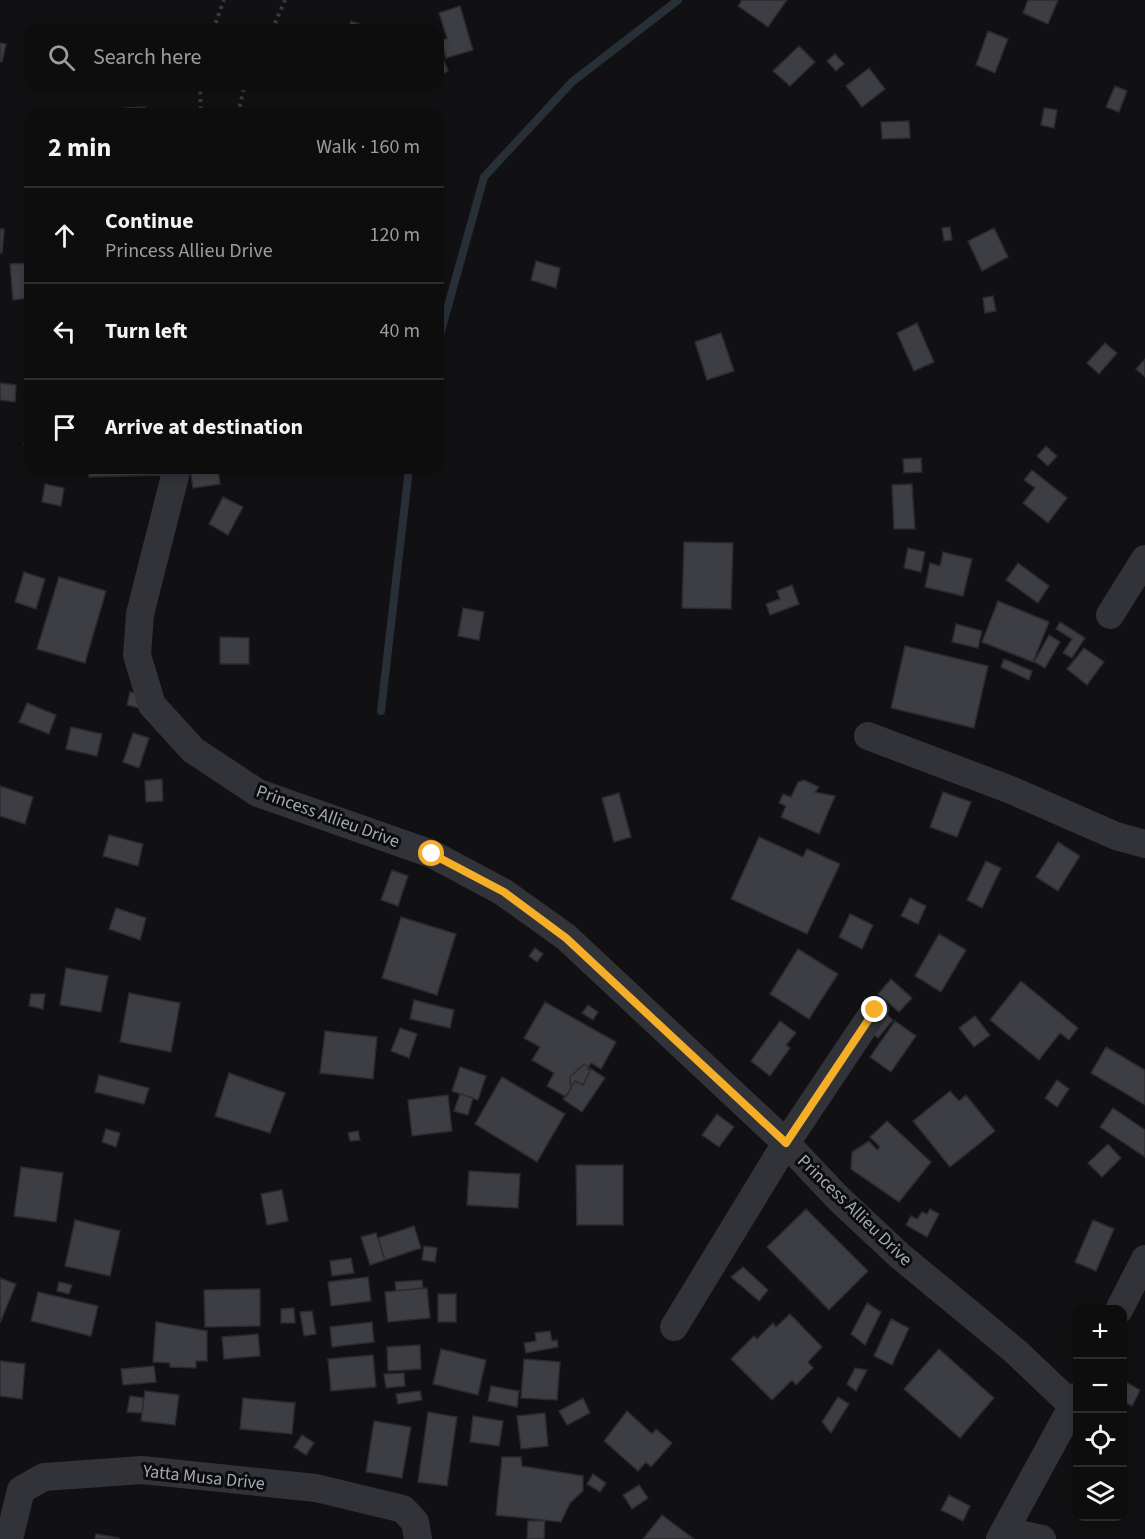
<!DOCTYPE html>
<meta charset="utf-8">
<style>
:root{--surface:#0d0d0e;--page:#161617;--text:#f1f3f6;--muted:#9a9c9e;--line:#2d2d2e}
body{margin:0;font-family:"Source Sans 3",sans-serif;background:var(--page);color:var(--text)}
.controls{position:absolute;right:18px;bottom:18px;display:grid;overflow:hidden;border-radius:12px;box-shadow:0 3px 9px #0003}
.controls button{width:54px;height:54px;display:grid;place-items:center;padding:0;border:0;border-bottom:2px solid var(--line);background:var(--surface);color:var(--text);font:30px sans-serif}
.stop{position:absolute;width:18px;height:18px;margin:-14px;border:4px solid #f5ae27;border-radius:50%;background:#fff}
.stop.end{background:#f5ae27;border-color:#fff;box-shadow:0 2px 6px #0008}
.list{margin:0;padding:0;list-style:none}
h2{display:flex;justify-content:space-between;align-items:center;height:78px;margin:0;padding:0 24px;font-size:26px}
h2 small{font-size:20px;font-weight:400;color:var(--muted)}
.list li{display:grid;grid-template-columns:39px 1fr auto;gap:18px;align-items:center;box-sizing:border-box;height:96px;padding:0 24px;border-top:2px solid var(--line)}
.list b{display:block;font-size:22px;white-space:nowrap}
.list p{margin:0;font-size:20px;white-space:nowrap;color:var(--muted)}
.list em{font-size:20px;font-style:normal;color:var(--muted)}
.icon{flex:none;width:33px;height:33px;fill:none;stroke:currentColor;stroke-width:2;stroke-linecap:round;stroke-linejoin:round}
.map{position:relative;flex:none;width:1145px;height:1539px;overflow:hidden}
.search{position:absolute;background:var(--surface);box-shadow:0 3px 9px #0003;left:24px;top:24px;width:420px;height:66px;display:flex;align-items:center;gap:15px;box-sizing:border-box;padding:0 21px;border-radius:18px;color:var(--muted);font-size:22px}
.panel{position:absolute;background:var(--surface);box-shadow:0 3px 9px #0003;left:24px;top:108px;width:420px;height:366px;border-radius:18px}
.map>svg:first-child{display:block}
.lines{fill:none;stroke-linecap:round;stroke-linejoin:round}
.stream{stroke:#283037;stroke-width:8}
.building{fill:#3d3e43;stroke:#2b2b2f;stroke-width:1.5}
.path{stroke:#383a3f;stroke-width:4;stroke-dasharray:3 4.5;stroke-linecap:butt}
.street{stroke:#323338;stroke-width:28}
.route{stroke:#f5ae27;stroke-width:8}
.labels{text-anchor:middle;stroke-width:6;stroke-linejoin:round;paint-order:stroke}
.street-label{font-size:18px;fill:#a2a8b4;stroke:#0c0c0e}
</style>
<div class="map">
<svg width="1145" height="1539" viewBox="0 0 1145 1539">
<rect width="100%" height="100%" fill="#111113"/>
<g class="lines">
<!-- stream -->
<path class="stream" d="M438,342L484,177L572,82L678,0
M381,711L409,468"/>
</g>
<!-- building -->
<path class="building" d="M742,0H787L768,27L738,6Z
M1028,0H1058L1048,24L1023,13Z
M460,6L473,50L446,58L441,41L447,38L439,13Z
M351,21L362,25L360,30H348Z
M988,31L1008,39L995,73L976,65Z
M0,43L6,44L2,62L0,61Z
M799,46L815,62L790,86L773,71Z
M835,54L844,64L836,71L827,61Z
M443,58L448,71L438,75V60Z
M869,68L885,89L862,107L846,86Z
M1115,86L1127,91L1119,112L1106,107Z
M145,107V114H126V108Z
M1044,108L1057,110L1054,128L1041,125Z
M909,121L910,138L882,139L881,122Z
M28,179H30V212H26Z
M950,227L952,240L944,241L942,228Z
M994,228L1008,257L982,271L968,241Z
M0,229H4L2,253H0Z
M536,261L560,268L556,288L531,280Z
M30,263V298L13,300L10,264Z
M993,296L996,311L985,313L983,298Z
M917,323L934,362L914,371L897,333Z
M721,333L734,371L707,380L695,342Z
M1105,343L1117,353L1099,374L1087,363Z
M1145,359V377L1136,369Z
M0,383L16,385L15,402L0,400Z
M27,428H30V446L24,445Z
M1046,446L1057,456L1048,466L1037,456Z
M921,458L922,472L904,473L903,459Z
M89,468H164L165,475L89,477Z
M190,468H218L220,484L193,488Z
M1032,470L1067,498L1048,523L1023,503L1035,488L1024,480Z
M45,484L64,488L61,506L42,502Z
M912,484L915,529H894L892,485Z
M223,497L243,507L228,535L209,524Z
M684,542L733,543L731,609L682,608Z
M908,548L925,552L921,572L904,568Z
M943,552L972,559L963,596L925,587L930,563L940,566Z
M1018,563L1049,586L1038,603L1006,580Z
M24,572L45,579L36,609L15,602Z
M59,577L106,591L85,663L37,649Z
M792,585L799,604L770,615L766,604L780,599L777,591Z
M998,601L1049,622L1033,662L982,642Z
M463,608L484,612L479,640L458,636Z
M1060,622L1085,638L1072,658L1063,653L1072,639L1056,629Z
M956,624L982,631L978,648L952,642Z
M1049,635L1060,642L1045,668L1034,662Z
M220,637L249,638V664H220Z
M905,646L988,666L974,728L891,708Z
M1084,648L1104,662L1087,685L1067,669Z
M1004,659L1032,671L1029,680L1001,667Z
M130,692L146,696L143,709L127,705Z
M27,703L56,715L49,734L19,722Z
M71,727L102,734L97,756L66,749Z
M133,733L149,738L139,768L123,762Z
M162,779L163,801L146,802L145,781Z
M804,780L819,787L815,792L835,796L819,834L781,817L786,806L779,803L783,794L791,797L798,782Z
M0,786L33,797L25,824L0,816Z
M943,792L971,802L957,837L930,827Z
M619,793L631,837L614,842L602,798Z
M109,835L143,844L138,866L103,856Z
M759,837L803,857L807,849L840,864L807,934L731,899Z
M1058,842L1080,856L1058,891L1036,877Z
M986,861L1001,868L982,908L967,900Z
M392,870L408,876L398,906L381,900Z
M910,898L926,906L918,924L901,916Z
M116,908L146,918L140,940L109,929Z
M850,914L873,925L862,949L839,937Z
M401,917L456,934L437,995L382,978Z
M939,934L966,950L941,992L915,976Z
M535,948L543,954L537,962L529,956Z
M798,949L838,974L809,1019L770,994Z
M66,968L108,976L101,1012L60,1005Z
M891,979L912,998L899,1012L878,994Z
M1021,981L1078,1028L1069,1040L1060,1033L1039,1060L990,1020Z
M129,993L180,1003L171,1052L120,1042Z
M31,994H45L43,1009L29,1006Z
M414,1000L454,1010L450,1028L410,1019Z
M545,1002L616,1042L601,1069L591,1063L587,1069H591L583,1085L575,1081L566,1097L547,1086L554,1073L532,1060L540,1047L524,1038Z
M588,1005L598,1012L593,1020L582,1013Z
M881,1010L893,1020L878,1038L866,1028Z
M975,1016L990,1035L974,1047L959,1028Z
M780,1021L796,1033L786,1045L790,1048L770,1076L751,1061Z
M895,1021L916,1036L891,1072L870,1057Z
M400,1028L417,1034L409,1058L391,1051Z
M325,1031L377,1037L373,1079L320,1073Z
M1106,1047L1145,1070V1105L1091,1073Z
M584,1064L605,1078L582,1112L563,1099L571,1089L570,1077Z
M460,1067L486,1076L478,1100L452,1091Z
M229,1073L285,1093L270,1133L215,1116Z
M99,1075L149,1088L144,1104L95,1092Z
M502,1077L565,1114L537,1162L475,1124Z
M1057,1080L1069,1089L1057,1107L1045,1098Z
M950,1091L959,1101L966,1095L995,1131L950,1167L913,1121Z
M460,1094L473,1098L468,1115L454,1111Z
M448,1095L452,1131L412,1136L408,1100Z
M1113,1108L1145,1130V1157L1100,1127Z
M717,1114L734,1127L719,1147L702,1135Z
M887,1121L931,1162L899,1202L851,1169L852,1152L869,1141L877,1150L880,1147L870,1137Z
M106,1129L120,1133L116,1147L102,1142Z
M358,1131L360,1140L350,1141L348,1133Z
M1108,1144L1121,1158L1102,1177L1088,1163Z
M576,1165H623V1225H577Z
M21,1167L63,1173L56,1222L14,1216Z
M469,1171L520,1174L518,1208L467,1205Z
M282,1190L288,1221L267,1225L261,1194Z
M806,1209L868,1271L829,1310L767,1247Z
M930,1209L939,1214L927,1237L906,1225L911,1216L917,1219L922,1212L927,1214Z
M75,1220L120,1231L110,1276L65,1266Z
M1093,1220L1114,1229L1096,1271L1075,1262Z
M414,1226L421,1248L385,1260L378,1238Z
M376,1233L385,1260L370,1265L361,1237Z
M424,1246L437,1248L435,1262L422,1260Z
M351,1258L354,1273L332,1276L330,1261Z
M743,1267L768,1290L759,1301L731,1277Z
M368,1277L371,1301L331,1306L328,1282Z
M0,1278L16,1284L0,1323Z
M422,1280L423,1288L396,1291L395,1282Z
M59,1282L72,1285L69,1294L57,1291Z
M427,1288L430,1318L388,1322L385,1292Z
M260,1289V1326L205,1327L204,1290Z
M38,1292L98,1306L91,1336L31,1321Z
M438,1294H456V1322H438Z
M867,1303L881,1312L865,1345L851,1334Z
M294,1308L295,1323H281V1309Z
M312,1311L316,1334L304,1336L300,1312Z
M790,1314L822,1347L808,1362L813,1368L796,1385L792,1380L772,1400L731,1359L754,1336L757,1339L773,1323L776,1327Z
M891,1319L909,1328L892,1365L874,1356Z
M156,1322L207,1331V1361H196V1368L170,1367V1363L153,1362Z
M372,1322L374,1342L332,1347L330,1327Z
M550,1331L552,1341L557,1340L558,1347L526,1353L524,1343L536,1341L535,1333Z
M258,1334L260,1356L224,1359L222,1337Z
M420,1345L421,1369L388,1371L387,1347Z
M441,1349L486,1360L478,1395L433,1384Z
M939,1349L994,1398L960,1438L904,1389Z
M373,1355L376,1387L331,1391L328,1359Z
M524,1359L560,1362L557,1400L521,1398Z
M0,1361L25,1364L22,1399L0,1396Z
M154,1366L156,1382L123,1385L121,1369Z
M855,1368L867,1370L856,1391L847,1384Z
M404,1373L405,1386L386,1388L384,1374Z
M1122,1380L1140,1390L1132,1406L1122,1401Z
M491,1386L519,1391L517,1407L488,1401Z
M145,1391L179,1395L175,1425L141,1421Z
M420,1391L422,1400L398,1404L396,1394Z
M130,1396L144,1398L142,1413L127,1412Z
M838,1397L849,1404L831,1433L822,1422Z
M243,1398L295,1403L292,1434L240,1429Z
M583,1398L590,1413L567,1425L559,1411Z
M627,1411L652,1434L656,1429L672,1443L651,1467L646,1462L638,1471L604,1441Z
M428,1412L457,1417L447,1486L418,1482Z
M545,1413L548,1446L521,1449L517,1416Z
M473,1416L503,1421L499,1446L470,1442Z
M374,1421L411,1427L402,1478L366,1472Z
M302,1435L314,1443L306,1455L294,1447Z
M502,1457H521L522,1466L583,1476V1491L570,1503L561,1522L496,1515Z
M593,1474L606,1483L600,1492L587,1484Z
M639,1485L648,1498L632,1509L623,1495Z
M949,1495L970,1506L963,1521L941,1510Z
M662,1515L694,1539H643Z
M528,1521H545L544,1539H527Z
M96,1534L119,1538V1539H95Z"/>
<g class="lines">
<!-- path -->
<path class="path" d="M213,30L224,0
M272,30L285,0
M200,84L201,114
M238,114L245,84"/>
<!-- street -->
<path class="street" d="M177,468L140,614L137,655L152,705L193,750L258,793L432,854L503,892L566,937L786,1143L839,1199L900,1256L1015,1351L1073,1406
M1110,615L1145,559
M868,736L1011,790L1116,836L1145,844
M1119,1310L1145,1259
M674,1327L786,1143L875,1010
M1005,1531L1042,1539
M9,1539L21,1490L44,1477L142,1470L316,1488L403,1509L415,1522L418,1539
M1000,1539L1078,1396"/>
</g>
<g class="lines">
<!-- route -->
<path class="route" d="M432,854L504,892L566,938L786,1143L875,1010"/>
</g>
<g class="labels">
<!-- street labels -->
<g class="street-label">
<text transform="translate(328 816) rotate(20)" y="6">Princess Allieu Drive</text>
<text transform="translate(855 1210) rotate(44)" y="6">Princess Allieu Drive</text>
<text transform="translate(204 1477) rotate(6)" y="6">Yatta Musa Drive</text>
</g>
</g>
</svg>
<div class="controls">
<button>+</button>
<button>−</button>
<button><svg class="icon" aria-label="locate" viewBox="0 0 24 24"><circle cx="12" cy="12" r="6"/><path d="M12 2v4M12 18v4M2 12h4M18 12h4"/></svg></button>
<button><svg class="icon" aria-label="layers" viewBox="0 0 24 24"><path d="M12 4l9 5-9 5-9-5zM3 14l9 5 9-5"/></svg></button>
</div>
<div class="stop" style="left:432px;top:854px"></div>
<div class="stop end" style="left:875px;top:1010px"></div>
<div class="search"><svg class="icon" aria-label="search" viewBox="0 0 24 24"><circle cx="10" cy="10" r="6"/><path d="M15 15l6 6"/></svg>Search here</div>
<section class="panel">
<h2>2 min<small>Walk · 160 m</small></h2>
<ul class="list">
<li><svg class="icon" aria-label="ahead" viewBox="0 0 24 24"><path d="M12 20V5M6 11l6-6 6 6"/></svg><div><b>Continue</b><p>Princess Allieu Drive</p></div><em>120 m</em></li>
<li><svg class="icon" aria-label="left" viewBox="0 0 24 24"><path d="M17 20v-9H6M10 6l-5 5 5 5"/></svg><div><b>Turn left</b></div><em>40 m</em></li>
<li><svg class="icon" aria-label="arrive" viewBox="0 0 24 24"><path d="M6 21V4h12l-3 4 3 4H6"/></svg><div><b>Arrive at destination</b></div></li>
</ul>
</section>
</div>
